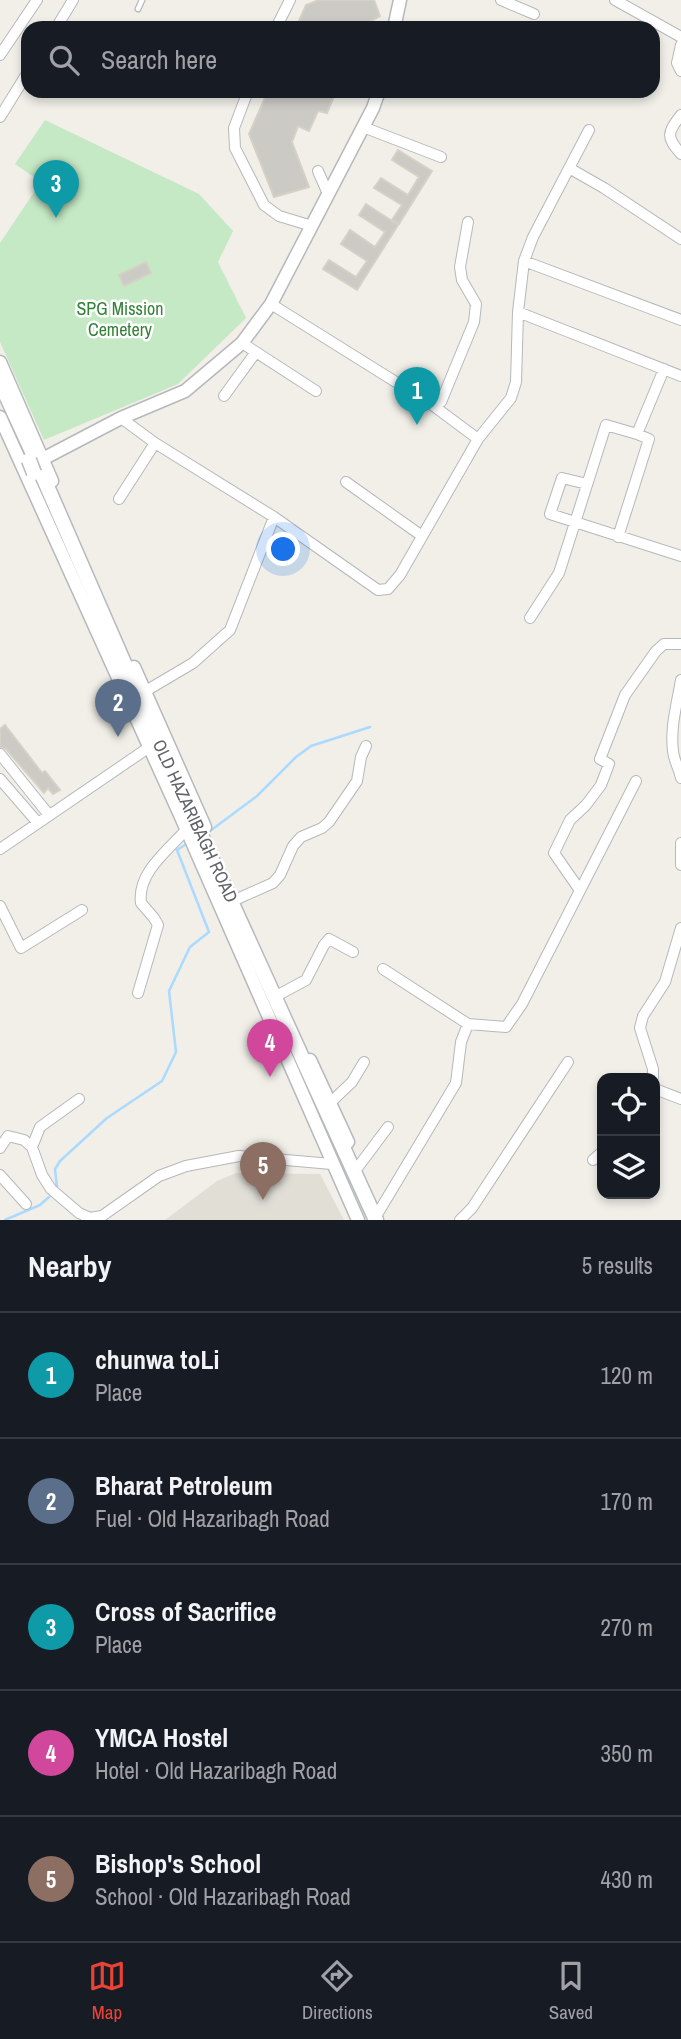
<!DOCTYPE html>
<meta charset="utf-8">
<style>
:root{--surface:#171b24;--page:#242831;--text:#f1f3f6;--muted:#9ea1a6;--line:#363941;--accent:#ea4335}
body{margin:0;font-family:"Archivo Narrow",sans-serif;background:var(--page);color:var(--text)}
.controls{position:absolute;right:21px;bottom:21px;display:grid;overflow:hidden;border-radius:14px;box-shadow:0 4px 10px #0003}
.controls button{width:63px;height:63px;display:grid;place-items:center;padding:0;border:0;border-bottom:2px solid var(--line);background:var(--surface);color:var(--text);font:35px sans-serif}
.you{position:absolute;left:284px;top:550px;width:24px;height:24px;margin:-18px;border:5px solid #fff;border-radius:50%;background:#1a73e8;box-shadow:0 0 0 10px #1a73e833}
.badge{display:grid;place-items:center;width:46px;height:46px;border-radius:50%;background:var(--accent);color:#fff;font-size:23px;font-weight:700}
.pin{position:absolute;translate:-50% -58px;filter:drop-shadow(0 2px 4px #0008)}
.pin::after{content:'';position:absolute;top:37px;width:24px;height:21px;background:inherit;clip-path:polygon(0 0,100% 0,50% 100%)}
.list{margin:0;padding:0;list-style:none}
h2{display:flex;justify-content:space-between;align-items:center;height:91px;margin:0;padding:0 28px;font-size:30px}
h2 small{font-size:23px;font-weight:400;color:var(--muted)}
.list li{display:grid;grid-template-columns:46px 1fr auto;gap:21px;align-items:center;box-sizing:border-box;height:126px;padding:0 28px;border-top:2px solid var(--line)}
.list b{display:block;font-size:26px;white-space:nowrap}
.list p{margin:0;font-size:23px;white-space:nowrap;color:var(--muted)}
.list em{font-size:23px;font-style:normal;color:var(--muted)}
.icon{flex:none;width:38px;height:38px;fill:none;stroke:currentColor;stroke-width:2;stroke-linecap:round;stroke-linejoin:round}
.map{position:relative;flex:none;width:681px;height:1220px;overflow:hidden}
.search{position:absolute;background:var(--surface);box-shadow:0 4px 10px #0003;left:21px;right:21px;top:21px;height:77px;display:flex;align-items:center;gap:18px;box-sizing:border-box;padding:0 24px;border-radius:21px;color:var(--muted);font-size:26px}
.sheet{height:721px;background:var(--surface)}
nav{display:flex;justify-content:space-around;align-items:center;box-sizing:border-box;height:98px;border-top:2px solid var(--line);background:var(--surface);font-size:19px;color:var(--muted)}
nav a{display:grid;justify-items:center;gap:4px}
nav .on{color:var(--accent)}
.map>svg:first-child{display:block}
.education{fill:#e1ded6}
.green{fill:#c5e8c5}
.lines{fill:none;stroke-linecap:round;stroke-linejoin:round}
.stream{stroke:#aadaff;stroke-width:2.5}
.building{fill:#cccac5;stroke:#d6d1c6;stroke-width:2}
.service-casing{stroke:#b5b8bc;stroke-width:7}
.minor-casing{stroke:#b5b8bc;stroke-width:12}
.tertiary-casing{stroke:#b5b8bc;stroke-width:15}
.secondary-casing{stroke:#b6babf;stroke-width:17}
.service{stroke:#fff;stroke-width:4.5}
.minor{stroke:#fff;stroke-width:10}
.tertiary{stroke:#fff;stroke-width:12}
.secondary{stroke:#fff;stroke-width:14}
.secondary-bridge-casing{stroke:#b6babf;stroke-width:17;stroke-linecap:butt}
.secondary-bridge{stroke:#fff;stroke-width:14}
.labels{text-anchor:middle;stroke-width:5;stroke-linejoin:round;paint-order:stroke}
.park-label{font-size:18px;fill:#348238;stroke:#fff}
.street-label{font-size:18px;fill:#5f6368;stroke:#fff}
</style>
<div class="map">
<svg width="681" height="1220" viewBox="0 0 681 1220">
<rect width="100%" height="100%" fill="#f1efe8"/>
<!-- education -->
<path class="education" d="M236,1173L320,1174L344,1220H165L217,1181Z"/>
<!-- green -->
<path class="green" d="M45,120L199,194L233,231L218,262L246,318L178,384L44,440L0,342V243L41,182L15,164Z"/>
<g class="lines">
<!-- stream -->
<path class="stream" d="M206,834L257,796L296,757L311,746L370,727
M57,1187L55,1169L60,1161L107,1118L162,1081L176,1052L169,991L190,947L209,932L177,850L188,843
M5,1220L40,1205L49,1197"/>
</g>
<!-- building -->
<path class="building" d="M319,0H374L380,16L358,28H296L306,5Z
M268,91H336L327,113L318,111L309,131L298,126L292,142L309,187L274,197L249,134Z
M398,150L432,171L399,224L392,220L402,205L374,188L381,178L408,195L419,177L392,160Z
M366,204L398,225L357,290L323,269L329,260L356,277L367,261L341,244L350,230L375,247L385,232L359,215Z
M146,262L151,273L124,286L119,275Z
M5,725L42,773L45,771L60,790L53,794L48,788L44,793L6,749L0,747V729Z"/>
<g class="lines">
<defs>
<path id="service" d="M138,9L142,0"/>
<path id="minor" d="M501,0L534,14
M615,0L681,37
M56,28L73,0
M276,28L290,0
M681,45L677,63L681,71
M0,55L37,0
M248,91L234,128L235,148L264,205L279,216L312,226
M681,115C667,133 666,137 681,154
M0,117L28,72
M363,127L441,157
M569,168L604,188L681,239
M318,171L328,194
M524,261L681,320
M271,304L431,404L441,402L474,322L476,304L462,280L460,267L468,222
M518,312L681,376
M242,343L316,391
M224,396L256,352
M431,404L478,439
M121,418L155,443L274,517L378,590L388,589L400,575L478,439L511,398L516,382L518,312L524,261L533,237L589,130
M346,482L422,536
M587,484L562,478L550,514L681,556
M119,499L155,443
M618,537L649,439L637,434
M530,618L559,573L606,425L637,434L664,369
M681,680C677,704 670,727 673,751C674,761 679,768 681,778
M144,692L193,663L230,630L274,517
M0,754L49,815
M0,779L38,823
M681,843V865
M0,849L148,748
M579,889L554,853L570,820L586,805L601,785L609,764L600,759L625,695L656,651L664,644H681
M237,899L273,883L280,875L293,846L301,837L322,828L329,822L357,781L361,757L366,746
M0,906L21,948L82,910
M383,969L468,1024L506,1027L522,1004L636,781
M138,993L158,925L154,918L141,903C137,873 168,850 186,830
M280,994L306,980L324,945L329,939L353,952
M653,1078V1069L640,1028L643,1016L665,982L681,928
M655,1089L681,1099
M331,1102L352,1082L364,1062
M32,1147L40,1127L79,1099
M0,1148L8,1136L24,1140L32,1147L42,1175L51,1189L79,1213L90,1218L102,1216L159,1176L186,1166L239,1156L332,1164
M593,1160L602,1152
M358,1167L388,1127
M0,1175L26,1204
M378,1213L456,1083L461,1042L468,1024
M460,1220L472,1208L568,1062"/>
<path id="tertiary" d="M394,28L400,0
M0,362L52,481
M0,417L181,817L358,1220
M35,463L121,418L185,391L242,343L271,304L373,108L379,91
M134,667L205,827
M310,1060L348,1142"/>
<path id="secondary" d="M0,382L35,458
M40,470L158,741L376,1220"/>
</defs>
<!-- service casing -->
<use href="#service" class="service-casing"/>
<!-- minor casing -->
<use href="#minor" class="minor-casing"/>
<!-- tertiary casing -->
<use href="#tertiary" class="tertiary-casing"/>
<!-- secondary casing -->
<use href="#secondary" class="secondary-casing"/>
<!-- service -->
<use href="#service" class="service"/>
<!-- minor -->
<use href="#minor" class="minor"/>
<!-- tertiary -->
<use href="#tertiary" class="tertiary"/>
<!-- secondary -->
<use href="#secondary" class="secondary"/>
<defs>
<path id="secondary-bridge" d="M29,460L34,473"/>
</defs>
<!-- secondary-bridge casing -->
<use href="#secondary-bridge" class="secondary-bridge-casing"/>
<!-- secondary-bridge -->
<use href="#secondary-bridge" class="secondary-bridge"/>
</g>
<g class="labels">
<!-- park labels -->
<g class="park-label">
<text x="120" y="315">SPG Mission<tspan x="120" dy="21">Cemetery</tspan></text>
</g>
<!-- street labels -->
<g class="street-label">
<text transform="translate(195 821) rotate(65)" y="6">OLD HAZARIBAGH ROAD</text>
</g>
</g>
</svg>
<div class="controls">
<button><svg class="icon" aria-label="locate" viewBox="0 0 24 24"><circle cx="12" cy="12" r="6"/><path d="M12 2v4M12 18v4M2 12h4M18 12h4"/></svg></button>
<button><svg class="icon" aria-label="layers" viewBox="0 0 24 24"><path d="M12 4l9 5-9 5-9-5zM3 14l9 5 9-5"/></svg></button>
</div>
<div class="you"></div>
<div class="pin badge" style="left:417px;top:425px;background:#0f9aa8">1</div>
<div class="pin badge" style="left:118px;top:737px;background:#5c6f8a">2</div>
<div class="pin badge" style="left:56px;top:218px;background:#0f9aa8">3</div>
<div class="pin badge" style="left:270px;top:1077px;background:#d1479c">4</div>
<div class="pin badge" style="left:263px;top:1200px;background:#8d6e63">5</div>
<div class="search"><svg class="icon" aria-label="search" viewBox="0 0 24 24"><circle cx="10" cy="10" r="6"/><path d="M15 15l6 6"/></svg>Search here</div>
</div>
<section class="sheet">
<h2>Nearby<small>5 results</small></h2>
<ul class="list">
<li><span class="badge" style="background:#0f9aa8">1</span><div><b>chunwa toLi</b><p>Place</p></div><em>120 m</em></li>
<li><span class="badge" style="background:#5c6f8a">2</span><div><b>Bharat Petroleum</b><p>Fuel · Old Hazaribagh Road</p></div><em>170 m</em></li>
<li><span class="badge" style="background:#0f9aa8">3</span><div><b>Cross of Sacrifice</b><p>Place</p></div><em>270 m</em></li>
<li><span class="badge" style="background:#d1479c">4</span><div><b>YMCA Hostel</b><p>Hotel · Old Hazaribagh Road</p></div><em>350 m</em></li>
<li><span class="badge" style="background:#8d6e63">5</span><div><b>Bishop's School</b><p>School · Old Hazaribagh Road</p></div><em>430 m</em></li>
</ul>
</section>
<nav>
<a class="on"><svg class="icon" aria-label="map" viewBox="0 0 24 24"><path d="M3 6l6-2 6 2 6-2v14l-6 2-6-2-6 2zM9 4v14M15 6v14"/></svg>Map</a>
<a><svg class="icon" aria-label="directions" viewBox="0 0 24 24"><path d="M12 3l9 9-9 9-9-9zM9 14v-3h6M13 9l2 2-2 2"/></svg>Directions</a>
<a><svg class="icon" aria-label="saved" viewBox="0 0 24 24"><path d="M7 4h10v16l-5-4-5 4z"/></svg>Saved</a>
</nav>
